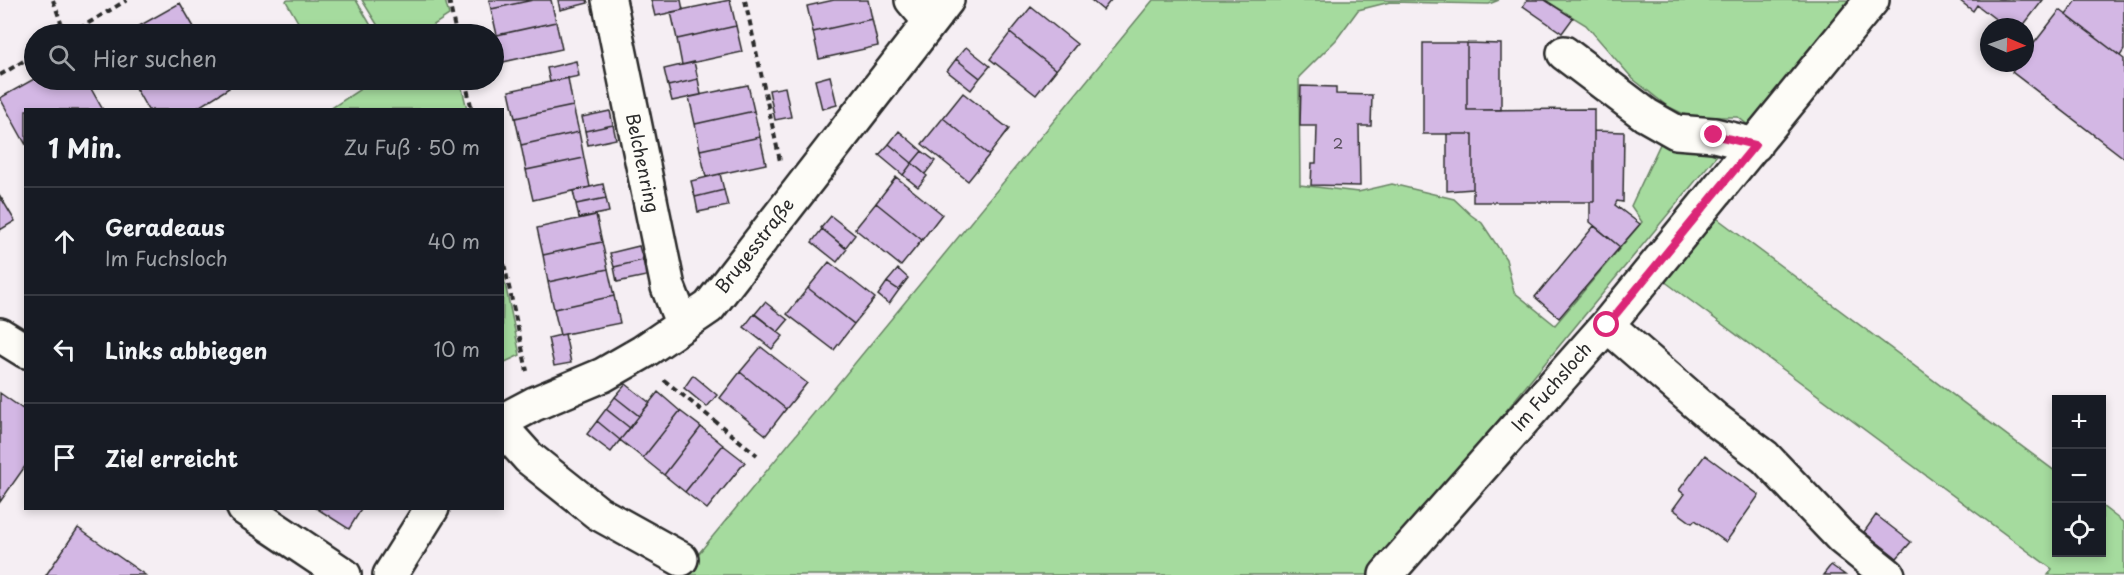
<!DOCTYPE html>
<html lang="de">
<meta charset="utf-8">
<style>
:root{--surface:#171b24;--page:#20242c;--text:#f1f3f6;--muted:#9ea1a6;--line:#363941}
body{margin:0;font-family:"Playpen Sans",sans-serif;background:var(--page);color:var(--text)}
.controls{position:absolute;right:18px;bottom:18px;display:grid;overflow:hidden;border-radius:0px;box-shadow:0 3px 9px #0003}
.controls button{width:54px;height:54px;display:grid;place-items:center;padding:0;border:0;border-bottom:2px solid var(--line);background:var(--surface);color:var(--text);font:30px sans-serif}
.compass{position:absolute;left:1980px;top:18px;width:54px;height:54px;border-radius:50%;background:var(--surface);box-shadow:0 3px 9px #0003;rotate:92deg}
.stop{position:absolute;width:18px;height:18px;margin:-14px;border:4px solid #db2777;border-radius:50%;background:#fff}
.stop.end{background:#db2777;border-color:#fff;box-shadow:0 2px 6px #0008}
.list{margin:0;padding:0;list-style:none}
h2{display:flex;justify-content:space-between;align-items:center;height:78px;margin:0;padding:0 24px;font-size:26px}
h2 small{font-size:20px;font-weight:400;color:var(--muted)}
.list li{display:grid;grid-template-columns:39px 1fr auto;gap:18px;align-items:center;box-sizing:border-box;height:108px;padding:0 24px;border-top:2px solid var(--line)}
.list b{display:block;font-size:22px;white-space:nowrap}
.list p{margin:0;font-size:20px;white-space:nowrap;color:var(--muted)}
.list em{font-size:20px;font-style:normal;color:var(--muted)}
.icon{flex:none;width:33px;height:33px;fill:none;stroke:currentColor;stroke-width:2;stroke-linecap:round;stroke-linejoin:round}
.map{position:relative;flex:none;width:2124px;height:575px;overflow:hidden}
.search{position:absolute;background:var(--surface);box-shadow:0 3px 9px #0003;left:24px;top:24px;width:480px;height:66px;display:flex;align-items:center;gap:15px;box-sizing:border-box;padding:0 21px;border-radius:33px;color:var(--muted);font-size:22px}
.panel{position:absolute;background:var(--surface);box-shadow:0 3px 9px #0003;left:24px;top:108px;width:480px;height:402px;border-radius:0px}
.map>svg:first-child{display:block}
.green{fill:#a5db9e;stroke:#688364;stroke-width:1.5}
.building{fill:#d3b7e4;stroke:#2b2b2b;stroke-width:1.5}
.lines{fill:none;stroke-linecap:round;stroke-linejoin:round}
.minor-casing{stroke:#2b2b2b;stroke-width:38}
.path{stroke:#2b2b2b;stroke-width:4;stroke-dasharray:6 4.5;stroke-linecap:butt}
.minor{stroke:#fdfcf7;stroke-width:33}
.route{stroke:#db2777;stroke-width:8}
.labels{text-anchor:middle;stroke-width:6;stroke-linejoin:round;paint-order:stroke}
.number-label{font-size:15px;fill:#554e59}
.street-label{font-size:18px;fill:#2b2b2b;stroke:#fdfcf7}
</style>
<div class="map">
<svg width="2124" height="575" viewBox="0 0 2124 575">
<rect width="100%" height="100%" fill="#f5eef3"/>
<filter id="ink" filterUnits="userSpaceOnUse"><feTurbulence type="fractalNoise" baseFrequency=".0167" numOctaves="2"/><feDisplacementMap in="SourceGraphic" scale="12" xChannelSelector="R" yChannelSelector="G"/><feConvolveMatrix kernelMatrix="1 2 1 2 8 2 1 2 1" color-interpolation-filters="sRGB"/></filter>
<g filter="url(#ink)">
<!-- green -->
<path class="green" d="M288,0H356L376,34H305L286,1Z
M362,0H445L449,15L420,34H383Z
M1153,0H1499L1489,4L1390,2L1358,10L1336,40L1299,77L1300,185L1358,192L1392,184L1454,199L1471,215L1482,223L1506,259L1514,292L1555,325L1642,222L1631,206L1662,140L1717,155L1522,391L1374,575H681Z
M1545,0H1855L1754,130L1738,117H1690L1667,106L1633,79L1586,25Z
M374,80H460L467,109H330Z
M1714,216L2056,472V552H2102V506L2124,523V575H2048L2052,569L1660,278Z
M503,274L520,355L503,363H502Z"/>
<!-- building -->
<path class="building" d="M489,0H533L491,9Z
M533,0H551L556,22L497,35L491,9Z
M558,0H587L588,3L560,10Z
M651,0H681L683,10L655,16Z
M730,0L736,26L677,39L671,12Z
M834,0H868L872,19L813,32L807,6Z
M1091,0H1111L1103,10Z
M1527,0H1545L1573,18L1562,33L1523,6Z
M1959,0H2043L2022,27H2006L1977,5L1973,11Z
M2077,0H2124V50L2120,56L2066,15Z
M180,3L198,34H125Z
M1031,7L1077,44L1056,70L1010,33Z
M2060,10L2124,59V158L2012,72L2019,63H2025V55Z
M872,19L878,46L819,59L813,32Z
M556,22L562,49L503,62L497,35Z
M736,26L742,52L682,65L677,39Z
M1010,33L1056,70L1036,95L990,59Z
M1423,43H1467V110L1594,109V202H1473V134H1423Z
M1467,43L1501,44V110H1467Z
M966,47L990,66L980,78L956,59Z
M956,59L980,78L971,90L947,71Z
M576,61L579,76L550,82L547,68Z
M694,62L698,79L668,86L664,69Z
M830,76L837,105L822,109L815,80Z
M568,78L573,106L515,118L509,91Z
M34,79L86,80L103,110H26V145L0,98Z
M698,79L701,95L672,101L668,86Z
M131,80H224L229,88L194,110H148Z
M748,85L754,111L695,124L689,97Z
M1301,86L1336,87V94L1372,95L1371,126H1359L1360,186L1311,185L1312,163H1316L1317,126H1300Z
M785,87L791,117L775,120L769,90Z
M963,93L1009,129L989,155L943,118Z
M573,106L579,132L521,145L515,118Z
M610,111L613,125L585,131L582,117Z
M754,111L760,137L700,150L695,124Z
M943,118L989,155L968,181L922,144Z
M613,125L616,139L588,145L585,131Z
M899,131L922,151L912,163L889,144Z
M1594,131L1624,132L1623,202L1617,201L1615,205L1640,224L1620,247L1590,222V202H1594Z
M579,132L584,158L526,170L521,145Z
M1447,134H1473V189L1447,191Z
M760,137L766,164L706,177L700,150Z
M889,144L912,163L903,175L879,155Z
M922,151L935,161L925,174L912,163Z
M584,158L590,187L533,200L526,170Z
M912,163L927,176L918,187L903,175Z
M720,174L724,190L695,197L691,181Z
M896,177L942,214L922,240L876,203Z
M603,184L606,198L576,204L573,191Z
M724,190L728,206L698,212L695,197Z
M0,196L15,221L0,230Z
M606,198L609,212L579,218L576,204Z
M876,203L922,240L901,266L855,229Z
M596,215L602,242L543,255L537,228Z
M831,216L855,235L845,248L821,228Z
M1594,226L1620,247L1559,318L1535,297Z
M822,229L847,249L837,262L812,242Z
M602,242L608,269L548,282L543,255Z
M639,246L643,260L614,267L610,253Z
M643,260L646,276L617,282L614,267Z
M829,262L875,298L854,324L808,288Z
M608,269L614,296L554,309L548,282Z
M898,269L908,278L899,290L887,282Z
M887,282L899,290L889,304L878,295Z
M808,288L854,324L834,350L787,314Z
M614,296L620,323L560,335L554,309Z
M765,302L788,320L778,332L755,314Z
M754,314L783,336L772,349L744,327Z
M565,334L571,363L554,366L548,338Z
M761,347L807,383L786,409L740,372Z
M740,372L786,409L766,435L720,398Z
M693,375L717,395L707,407L684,388Z
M626,384L650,403L639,416L615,397Z
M658,392L680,411L643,458L620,440Z
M0,393L23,409L26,406V465L0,502Z
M615,397L639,416L630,428L606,409Z
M606,409L630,428L620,440L597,421Z
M680,411L701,427L664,475L643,458Z
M597,421L620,440L611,452L587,434Z
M701,427L723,445L685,492L664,475Z
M723,445L745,462L707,509L685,492Z
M1705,455L1759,495L1726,542L1695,520L1692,523L1673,509L1684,494L1679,490Z
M316,508H362L349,529Z
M1876,515L1911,542L1897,558L1864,532Z
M78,528L145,575H46Z
M1831,565L1845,575H1823Z"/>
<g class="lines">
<defs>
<path id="minor" d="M609,0L668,287L683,325
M912,0L930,21
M1564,53L1646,115L1676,132L1714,135L1755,145
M1607,325L1716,420L1765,457L1842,538L1888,575
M0,335L26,351
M502,421L534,404L603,375L643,352L709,307L947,0
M502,428L529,458L598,513L681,559
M244,508L344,575
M390,575L432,508
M1386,575L1607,325L1872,0"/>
</defs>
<!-- minor casing -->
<use href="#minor" class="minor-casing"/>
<!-- path -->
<path class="path" d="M53,0L65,34
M449,0L456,34
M745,0L780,161
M70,34L127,0
M0,75L34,55
M465,80L472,110
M502,254L527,371
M664,380L757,455"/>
<!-- minor -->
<use href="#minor" class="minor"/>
</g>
</g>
<g class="lines" filter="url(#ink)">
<!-- route -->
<path class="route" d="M1607,325L1755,145L1714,135"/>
</g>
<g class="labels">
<!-- number labels -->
<g class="number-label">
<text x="1338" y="149">2</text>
</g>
<!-- street labels -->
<g class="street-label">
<text transform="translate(642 163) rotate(78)" y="6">Belchenring</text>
<text transform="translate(755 246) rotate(-52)" y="6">Brugesstraße</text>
<text transform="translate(1552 387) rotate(-49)" y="6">Im Fuchsloch</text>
</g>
</g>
</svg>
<div class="controls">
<button>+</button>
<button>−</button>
<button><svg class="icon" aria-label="locate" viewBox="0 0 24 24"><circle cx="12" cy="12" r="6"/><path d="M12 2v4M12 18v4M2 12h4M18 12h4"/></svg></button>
</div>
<svg class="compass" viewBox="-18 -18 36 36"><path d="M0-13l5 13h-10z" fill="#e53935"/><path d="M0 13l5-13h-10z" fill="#9ea1a6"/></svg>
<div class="stop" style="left:1607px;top:325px"></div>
<div class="stop end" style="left:1714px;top:135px"></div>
<div class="search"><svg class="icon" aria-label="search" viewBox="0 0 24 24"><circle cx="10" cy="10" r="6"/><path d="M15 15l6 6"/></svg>Hier suchen</div>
<section class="panel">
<h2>1 Min.<small>Zu Fuß · 50 m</small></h2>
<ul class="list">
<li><svg class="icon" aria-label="ahead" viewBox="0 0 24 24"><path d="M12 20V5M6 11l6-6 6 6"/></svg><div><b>Geradeaus</b><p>Im Fuchsloch</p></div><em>40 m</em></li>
<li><svg class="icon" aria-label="left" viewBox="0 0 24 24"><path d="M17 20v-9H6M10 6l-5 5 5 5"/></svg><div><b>Links abbiegen</b></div><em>10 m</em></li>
<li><svg class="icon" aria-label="arrive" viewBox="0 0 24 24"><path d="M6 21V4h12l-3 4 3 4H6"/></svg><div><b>Ziel erreicht</b></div></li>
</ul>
</section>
</div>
